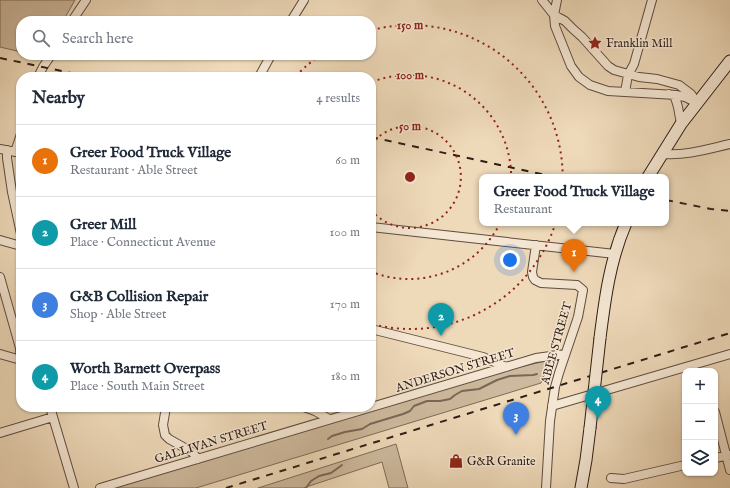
<!DOCTYPE html>
<meta charset="utf-8">
<style>
:root{--surface:#fff;--page:#f2f2f3;--text:#1f2937;--muted:#747a83;--line:#e0e1e3;--accent:#1a73e8}
body{margin:0;font-family:"IM FELL English",serif;background:var(--page);color:var(--text)}
.controls{position:absolute;right:12px;bottom:12px;display:grid;overflow:hidden;border-radius:8px;box-shadow:0 1px 3px #0004}
.controls button{width:36px;height:36px;display:grid;place-items:center;padding:0;border:0;border-bottom:1px solid var(--line);background:var(--surface);color:var(--text);font:20px sans-serif}
.you{position:absolute;left:510px;top:260px;width:14px;height:14px;margin:-10px;border:3px solid #fff;border-radius:50%;background:#1a73e8;box-shadow:0 0 0 6px #1a73e833}
.badge{display:grid;place-items:center;width:26px;height:26px;border-radius:50%;background:var(--accent);color:#fff;font-size:13px;font-weight:700}
.pin{position:absolute;translate:-50% -33px;filter:drop-shadow(0 1px 2px #0008)}
.pin::after{content:'';position:absolute;top:21px;width:14px;height:12px;background:inherit;clip-path:polygon(0 0,100% 0,50% 100%)}
.popup{position:absolute;left:479px;top:174px;width:190px;height:52px;box-sizing:border-box;display:grid;place-content:center;border-radius:8px;background:var(--surface);filter:drop-shadow(0 1px 3px #0005);font-size:13px;white-space:nowrap;color:var(--muted)}
.popup b{font-size:15px;color:var(--text)}
.popup::after{content:'';position:absolute;left:50%;top:100%;margin-left:-8px;border:8px solid transparent;border-top-color:var(--surface)}
.list{margin:0;padding:0;list-style:none}
h2{display:flex;justify-content:space-between;align-items:center;height:52px;margin:0;padding:0 16px;font-size:17px}
h2 small{font-size:13px;font-weight:400;color:var(--muted)}
.list li{display:grid;grid-template-columns:26px 1fr auto;gap:12px;align-items:center;box-sizing:border-box;height:72px;padding:0 16px;border-top:1px solid var(--line)}
.list b{display:block;font-size:15px;white-space:nowrap}
.list p{margin:0;font-size:13px;white-space:nowrap;color:var(--muted)}
.list em{font-size:13px;font-style:normal;color:var(--muted)}
.icon{flex:none;width:22px;height:22px;fill:none;stroke:currentColor;stroke-width:2;stroke-linecap:round;stroke-linejoin:round}
.map{position:relative;flex:none;width:730px;height:488px;overflow:hidden}
.search{position:absolute;background:var(--surface);box-shadow:0 1px 3px #0004;left:16px;top:16px;width:360px;height:44px;display:flex;align-items:center;gap:10px;box-sizing:border-box;padding:0 14px;border-radius:16px;color:var(--muted);font-size:15px}
.panel{position:absolute;background:var(--surface);box-shadow:0 1px 3px #0004;left:16px;top:72px;width:360px;height:340px;border-radius:16px}
.map>svg:first-child{display:block}
.green{fill:#cdb99d;stroke:#7e6b5a}
.lines{fill:none;stroke-linecap:round;stroke-linejoin:round}
.stream{stroke:#7a6757;stroke-width:2}
.minor-casing{stroke:#5e4c40;stroke-width:10}
.secondary-casing{stroke:#2e1d17;stroke-width:13}
.minor{stroke:#f4e6d2;stroke-width:8}
.secondary{stroke:#f4e6d2;stroke-width:11}
.rail{stroke:#2e1d17;stroke-width:2;stroke-dasharray:7 7;stroke-linecap:butt}
.secondary-bridge-casing{stroke:#2e1d17;stroke-width:13;stroke-linecap:butt}
.secondary-bridge{stroke:#f4e6d2;stroke-width:11}
.ring{fill:none;stroke:#8f2418;stroke-width:2;stroke-dasharray:2 4}
.labels{text-anchor:middle;stroke-width:3;stroke-linejoin:round;paint-order:stroke}
.poi-label{font-size:12px;fill:#2e1d17;stroke:#f4e6d2;text-anchor:start}
.street-label{font-size:12px;fill:#2e1d17;stroke:#f4e6d2}
.centre{fill:#8f2418;stroke:#f4e6d2;stroke-width:2}
.ring-label{font-size:12px;text-anchor:middle;font-weight:bold;fill:#8f2418;stroke:#f4e6d2;stroke-width:3;stroke-linejoin:round;paint-order:stroke}
</style>
<div class="map">
<svg width="730" height="488" viewBox="0 0 730 488">
<rect width="100%" height="100%" fill="#eed9b9"/>
<filter id="stains"><feTurbulence type="fractalNoise" baseFrequency=".005" numOctaves="4"/><feColorMatrix values="0 0 0 0 .2 0 0 0 0 .09 0 0 0 0 .02 0 0 0 .5 -.17"/></filter>
<radialGradient id="worn" r=".72"><stop offset=".6" stop-color="#630" stop-opacity="0"/><stop offset="1" stop-color="#630" stop-opacity=".3"/></radialGradient>
<!-- green -->
<path class="green" d="M0,0H75L63,21H21V52L0,47Z
M550,360L541,383L196,488H108L498,372Z
M396,444L408,488H389L382,462L303,488H258Z"/>
<g class="lines">
<!-- stream -->
<path class="stream" d="M328,439L332,436L345,432L362,429L370,424L403,414L410,411L414,406L427,401H440L450,399L455,395L462,391L479,389L497,380L510,376L533,375L537,374
M306,488L311,481L319,476L331,473L342,465"/>
<defs>
<path id="minor" d="M542,0L554,15L565,21L573,29L582,37L608,66L614,70L639,77L657,79L679,85L691,94L697,103
M557,0L554,15L555,26L571,66L579,77L590,85L608,91L676,95L685,97L697,103
M72,21L86,0
M291,21L304,0
M38,77L43,67L51,55
M259,77L271,55
M625,92L628,75L634,64L652,0
M669,94L675,97L678,107L681,124
M0,149L21,153
M7,150V158L12,192L21,234
M15,152L21,134
M663,154C685,156 708,149 730,144
M371,227L615,254
M0,240L21,246
M536,245L532,272L533,277L535,280L541,283L577,285L583,290L578,317L559,373L555,387L550,421L546,488
M0,277L20,348L21,360
M371,329L483,357L506,367
M0,354L21,360
M552,406L730,354
M50,407L74,488
M166,407L163,425L165,435L169,439L192,452L198,459
M304,407L315,411L329,419
M715,412L730,470
M0,433L53,417
M715,458L730,455
M611,478L624,479L685,465
M100,488L536,358L565,354"/>
<path id="secondary" d="M648,177L681,124L730,61
M600,338C605,298 610,260 626,223
M581,488L586,460L590,428"/>
</defs>
<!-- minor casing -->
<use href="#minor" class="minor-casing"/>
<!-- secondary casing -->
<use href="#secondary" class="secondary-casing"/>
<!-- minor -->
<use href="#minor" class="minor"/>
<!-- secondary -->
<use href="#secondary" class="secondary"/>
<!-- rail -->
<path class="rail" d="M0,58L90,77
M371,137L555,177
M666,200L711,209L730,211
M226,488L730,333"/>
<defs>
<path id="secondary-bridge" d="M590,428L600,338"/>
</defs>
<!-- secondary-bridge casing -->
<use href="#secondary-bridge" class="secondary-bridge-casing"/>
<!-- secondary-bridge -->
<use href="#secondary-bridge" class="secondary-bridge"/>
</g>
<!-- distance rings -->
<g class="ring">
<path d="M371 144A51 51 0 1 1 371 210"/>
<path d="M372 82A102 102 0 1 1 372 272"/>
<path d="M296 76A152 152 0 0 1 319 56M372 30A152 152 0 1 1 372 324"/>
</g>
<!-- icons -->
<defs>
<symbol id="sight-bare" viewBox="-9 -9 18 18"><path d="M0-6L1.8-2.2L6-1.7L2.9 1.2L3.7 5.4L0 3.3L-3.7 5.4L-2.9 1.2L-6-1.7L-1.8-2.2Z" fill="#8f2418" stroke="#f4e6d2" stroke-width="2.5" paint-order="stroke"/></symbol>
<symbol id="shop-bare" viewBox="-9 -9 18 18"><path d="M-5-2.5h2.3a2.7 3.5 0 0 1 5.4 0H5L5.5 6h-11ZM-1.5-2.5h3a1.5 2.3 0 0 0-3 0Z" fill="#8f2418" stroke="#f4e6d2" stroke-width="2.5" paint-order="stroke"/></symbol>
</defs>
<g fill-rule="evenodd">
<use href="#sight-bare" x="585" y="33" width="20" height="20"/>
<use href="#shop-bare" x="446" y="451" width="20" height="20"/>
</g>
<g class="labels">
<!-- poi labels -->
<g class="poi-label">
<text x="606" y="47">Franklin Mill</text>
<text x="467" y="465">G&amp;R Granite</text>
</g>
<!-- street labels -->
<g class="street-label">
<text transform="translate(556 343) rotate(-74)" y="4">ABLE STREET</text>
<text transform="translate(455 370) rotate(-17)" y="4">ANDERSON STREET</text>
<text transform="translate(211 442) rotate(-17)" y="4">GALLIVAN STREET</text>
</g>
</g>
<circle cx="410" cy="177" r="6" class="centre"/>
<g class="ring-label">
<text x="410" y="29">150 m</text>
<text x="410" y="79">100 m</text>
<text x="410" y="130">50 m</text>
</g>
<rect width="100%" height="100%" filter="url(#stains)"/>
<rect width="100%" height="100%" fill="url(#worn)"/>
</svg>
<div class="controls">
<button>+</button>
<button>−</button>
<button><svg class="icon" aria-label="layers" viewBox="0 0 24 24"><path d="M12 4l9 5-9 5-9-5zM3 14l9 5 9-5"/></svg></button>
</div>
<div class="you"></div>
<div class="pin badge" style="left:574px;top:272px;background:#e8710a">1</div>
<div class="popup"><b>Greer Food Truck Village</b>Restaurant</div>
<div class="pin badge" style="left:441px;top:336px;background:#0f9aa8">2</div>
<div class="pin badge" style="left:516px;top:435px;background:#3f7fe0">3</div>
<div class="pin badge" style="left:598px;top:419px;background:#0f9aa8">4</div>
<div class="search"><svg class="icon" aria-label="search" viewBox="0 0 24 24"><circle cx="10" cy="10" r="6"/><path d="M15 15l6 6"/></svg>Search here</div>
<section class="panel">
<h2>Nearby<small>4 results</small></h2>
<ul class="list">
<li><span class="badge" style="background:#e8710a">1</span><div><b>Greer Food Truck Village</b><p>Restaurant · Able Street</p></div><em>60 m</em></li>
<li><span class="badge" style="background:#0f9aa8">2</span><div><b>Greer Mill</b><p>Place · Connecticut Avenue</p></div><em>100 m</em></li>
<li><span class="badge" style="background:#3f7fe0">3</span><div><b>G&amp;B Collision Repair</b><p>Shop · Able Street</p></div><em>170 m</em></li>
<li><span class="badge" style="background:#0f9aa8">4</span><div><b>Worth Barnett Overpass</b><p>Place · South Main Street</p></div><em>180 m</em></li>
</ul>
</section>
</div>
